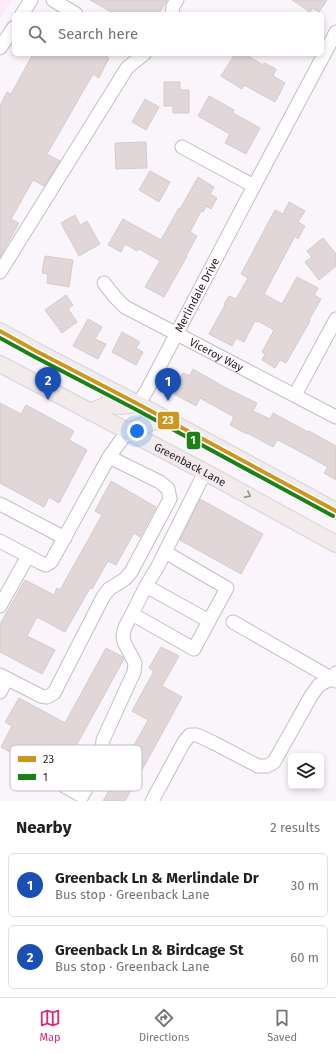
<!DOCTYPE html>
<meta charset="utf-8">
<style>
:root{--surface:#fff;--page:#f6f6f6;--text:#202124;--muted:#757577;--line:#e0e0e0;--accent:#db2777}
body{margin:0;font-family:"Fira Sans",sans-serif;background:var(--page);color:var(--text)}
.controls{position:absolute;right:12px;bottom:12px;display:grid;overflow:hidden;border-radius:6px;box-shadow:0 2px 6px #0003}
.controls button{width:36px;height:36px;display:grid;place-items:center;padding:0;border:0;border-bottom:1px solid var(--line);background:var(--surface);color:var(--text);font:20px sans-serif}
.you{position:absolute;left:137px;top:431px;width:14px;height:14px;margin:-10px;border:3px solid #fff;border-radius:50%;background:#1a73e8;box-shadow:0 0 0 6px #1a73e833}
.badge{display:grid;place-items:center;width:26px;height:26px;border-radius:50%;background:var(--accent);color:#fff;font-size:13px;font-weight:700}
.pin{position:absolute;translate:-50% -33px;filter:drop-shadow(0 1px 2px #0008)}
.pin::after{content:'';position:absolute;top:21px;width:14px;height:12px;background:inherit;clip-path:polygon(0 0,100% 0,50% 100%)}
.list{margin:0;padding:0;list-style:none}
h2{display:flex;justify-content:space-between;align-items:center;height:52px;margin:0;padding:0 16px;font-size:17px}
h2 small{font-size:13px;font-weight:400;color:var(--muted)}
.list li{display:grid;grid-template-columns:26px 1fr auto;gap:12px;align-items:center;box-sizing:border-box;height:64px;margin:0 8px 8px;padding:0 8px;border:1px solid var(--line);border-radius:6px}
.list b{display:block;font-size:15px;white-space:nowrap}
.list p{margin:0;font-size:13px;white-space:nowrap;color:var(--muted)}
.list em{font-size:13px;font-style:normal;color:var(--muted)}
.icon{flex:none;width:22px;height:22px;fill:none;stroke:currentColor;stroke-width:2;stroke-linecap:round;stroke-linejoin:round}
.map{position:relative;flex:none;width:336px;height:801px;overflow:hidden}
.search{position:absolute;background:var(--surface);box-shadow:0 2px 6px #0003;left:12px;right:12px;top:12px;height:44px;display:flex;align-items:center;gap:10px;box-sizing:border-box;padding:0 14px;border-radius:6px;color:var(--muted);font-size:15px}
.sheet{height:196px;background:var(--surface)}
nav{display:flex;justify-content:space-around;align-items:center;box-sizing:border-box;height:56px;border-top:1px solid var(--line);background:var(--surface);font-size:11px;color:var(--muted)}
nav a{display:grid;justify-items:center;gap:2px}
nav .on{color:var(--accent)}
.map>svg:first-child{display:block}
.built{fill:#fceaf9}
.building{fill:#e1d7d8;stroke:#d4cbcc}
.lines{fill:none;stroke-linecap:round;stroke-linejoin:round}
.minor-casing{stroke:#c5bdc4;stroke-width:15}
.major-casing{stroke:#d7d3d7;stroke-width:18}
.minor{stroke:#fefefe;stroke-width:13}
.major{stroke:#f1ebec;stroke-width:16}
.bus-1-casing{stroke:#fff;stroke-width:7}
.bus-2-casing{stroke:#fff;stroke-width:7}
.bus-1{stroke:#cb971e;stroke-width:4}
.bus-2{stroke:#1e8019;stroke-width:4}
.oneway{stroke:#979094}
.labels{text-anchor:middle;stroke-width:3.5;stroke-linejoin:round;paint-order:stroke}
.street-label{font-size:11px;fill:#2a2029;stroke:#fff}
.key{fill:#fff;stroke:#bfbcbf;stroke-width:1}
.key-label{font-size:11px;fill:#2a2029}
.line-badge{stroke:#fff;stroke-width:1.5}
.badge-label{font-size:11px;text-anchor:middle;font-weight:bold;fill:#fff}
</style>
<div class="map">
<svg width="336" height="801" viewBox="0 0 336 801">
<rect width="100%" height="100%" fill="#faf5fa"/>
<!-- built -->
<path class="built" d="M0,0H12L0,19Z"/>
<!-- building -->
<path class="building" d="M90,0H167L159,14H115Z
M292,0H327L319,12L312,8L310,12Z
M33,54H102L109,58L99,78L93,74L47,154L60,161L44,186L33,180L11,219L19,223L0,257V106L7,92L11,94Z
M235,54H245L263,65L264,63L276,69L273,76L285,83L275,102L244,85L242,89L221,76Z
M164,82H180V90H189V113H173V106H164Z
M209,96L234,110L233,113L260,128L246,154L225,143L230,134L198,116Z
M145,99L159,107L146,130L132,122Z
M146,142L147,168L116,169L115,143Z
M150,171L170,182L159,202L139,190Z
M198,177L214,187L210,194L217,198L211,209L206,206L203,212L201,211L190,232L197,236L186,256H187L164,297L145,287L160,261L139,249L137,251L125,244L121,252L108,245L123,219L161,240L179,208L180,209Z
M289,202L305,211L298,222L305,226L298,239L295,236L264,294L282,304L297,277L318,288L314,295L321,299L309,320L310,321L286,363L280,360L275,368L262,360L265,354L262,352L274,330L258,321L257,322L255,321L244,342L236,338L232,346L209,334L225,305L224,304L229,296L236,299L248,278L241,274L275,210L283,214Z
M75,215L80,225L87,221L100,244L79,256L61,223Z
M323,238L336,254V266L319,280L305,262L312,257L307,251Z
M45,256L73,260L69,287L47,283L48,274L42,273Z
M66,295L73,305L68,309L77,322L62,333L45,310Z
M88,319L102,327L95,339L106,344L98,359L73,346Z
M122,332L140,342L136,348L143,352L136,365L112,352Z
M193,369L224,387L257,403L253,411L270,419L273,413L308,432L309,431L336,446V480L324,473L328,467L284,443L277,440L273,447L247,433V434L230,425L234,417L200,398L196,406L172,393L183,373L190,376Z
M0,403L21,414L26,405L74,431L69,440L87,450L59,503L49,497L44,507L0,483Z
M111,481L156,507L140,537L134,533L116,565L108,561L92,589L90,588L65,632L37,617L27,636L55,650L42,674L0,652V624L25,580L54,595L57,588L60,590L102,515L95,511Z
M200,499L263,534L241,574L180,540Z
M161,647L179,656L162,686L182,697L125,801H103L148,720L132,711L154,671L149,668Z
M106,648L123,657L124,659L65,766L33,748L26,761L1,747L12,726L5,722L19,698L65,723Z"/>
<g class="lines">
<defs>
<g id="minor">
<path d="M53,0L76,14"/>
<path d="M22,14L31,0"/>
<path d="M172,14L173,6L177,0"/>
<path d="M0,48L14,27"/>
<path d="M182,147L254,186"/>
<path d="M0,272L127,68L144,54"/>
<path id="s1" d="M104,283L115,297L125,307L177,334L336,417"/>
<path d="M295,395L336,319"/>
<path id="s2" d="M138,404L147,390L254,186L336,32"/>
<path d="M0,504L65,538"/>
<path d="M0,541L41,563L46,565L51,562L109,457L127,432"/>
<path d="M165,552L227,588L209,621"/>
<path d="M146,586L132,614L194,649L209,621L146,586L158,566L205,472"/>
<path d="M0,606L28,556"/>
<path d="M233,622L336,681"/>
<path d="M0,675L41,696L47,697L54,693L103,597L109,589L125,579L131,572L170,499L168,489L160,482L109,457"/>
<path d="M0,692L7,679"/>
<path d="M79,760L97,770"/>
<path d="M57,782L82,796L97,770L101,760L103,740L134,672L135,663L124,642L123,635L125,627L132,614"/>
<path d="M152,801L184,742L190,735H197L214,743L258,766H267L274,762L311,696L319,685L331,679L336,673"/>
</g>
<g id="major">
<path d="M0,331L36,351L138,404L336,511"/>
<path id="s3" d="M0,364L205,472L336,544"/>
<path d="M90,412L106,405L121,406L138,404"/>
<path d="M127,432L132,429L165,418"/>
</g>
</defs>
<!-- minor casing -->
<use href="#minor" class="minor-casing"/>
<!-- major casing -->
<use href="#major" class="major-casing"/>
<!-- minor -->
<use href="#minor" class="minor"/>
<!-- major -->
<use href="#major" class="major"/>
<defs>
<path id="bus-1" d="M0,331L36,351L138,404L336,511"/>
<path id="bus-2" d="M0,338L33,356L135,409L333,516"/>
</defs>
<!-- bus-1 casing -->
<use href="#bus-1" class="bus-1-casing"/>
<!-- bus-2 casing -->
<use href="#bus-2" class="bus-2-casing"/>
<!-- bus-1 -->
<use href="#bus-1" class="bus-1"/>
<!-- bus-2 -->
<use href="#bus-2" class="bus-2"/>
</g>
<!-- one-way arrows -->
<defs><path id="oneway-chevron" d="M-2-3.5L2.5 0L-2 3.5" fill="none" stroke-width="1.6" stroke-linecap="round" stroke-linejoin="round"/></defs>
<use class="oneway" href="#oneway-chevron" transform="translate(248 495) rotate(28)"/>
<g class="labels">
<!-- street labels -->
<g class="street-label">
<text dy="4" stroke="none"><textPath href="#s2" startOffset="124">Merlindale Drive</textPath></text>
<text dy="4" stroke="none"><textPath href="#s1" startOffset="135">Viceroy Way</textPath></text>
<text dy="4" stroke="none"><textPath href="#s3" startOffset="215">Greenback Lane</textPath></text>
</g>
</g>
<!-- legend -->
<rect x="10" y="745" width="132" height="46" rx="6" class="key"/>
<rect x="18" y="756" width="18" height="6" fill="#cb971e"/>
<rect x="18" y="774" width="18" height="6" fill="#1e8019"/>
<g class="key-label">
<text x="43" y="763">23</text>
<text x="43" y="781">1</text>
</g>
<g class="line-badge">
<rect x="157" y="411" width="23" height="19" rx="4" fill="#cb971e"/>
<rect x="186" y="431" width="15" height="19" rx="4" fill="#1e8019"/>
</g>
<g class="badge-label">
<text x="168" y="424">23</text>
<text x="193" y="444">1</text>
</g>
</svg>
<div class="controls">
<button><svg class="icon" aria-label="layers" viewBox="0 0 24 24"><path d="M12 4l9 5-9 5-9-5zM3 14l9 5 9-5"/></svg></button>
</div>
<div class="you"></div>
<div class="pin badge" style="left:168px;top:401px;background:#1a4fb4">1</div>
<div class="pin badge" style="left:48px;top:400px;background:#1a4fb4">2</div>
<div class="search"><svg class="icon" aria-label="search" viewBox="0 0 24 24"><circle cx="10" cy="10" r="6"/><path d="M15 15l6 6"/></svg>Search here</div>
</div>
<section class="sheet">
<h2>Nearby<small>2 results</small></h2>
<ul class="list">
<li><span class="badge" style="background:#1a4fb4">1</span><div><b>Greenback Ln &amp; Merlindale Dr</b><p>Bus stop · Greenback Lane</p></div><em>30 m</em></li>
<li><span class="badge" style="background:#1a4fb4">2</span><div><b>Greenback Ln &amp; Birdcage St</b><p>Bus stop · Greenback Lane</p></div><em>60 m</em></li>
</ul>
</section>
<nav>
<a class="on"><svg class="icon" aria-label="map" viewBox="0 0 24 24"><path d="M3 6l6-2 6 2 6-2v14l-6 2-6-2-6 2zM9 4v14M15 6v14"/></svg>Map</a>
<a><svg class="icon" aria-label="directions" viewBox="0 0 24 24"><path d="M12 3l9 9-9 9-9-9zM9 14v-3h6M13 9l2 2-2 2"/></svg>Directions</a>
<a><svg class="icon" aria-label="saved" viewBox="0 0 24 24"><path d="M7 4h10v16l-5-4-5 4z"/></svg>Saved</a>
</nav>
